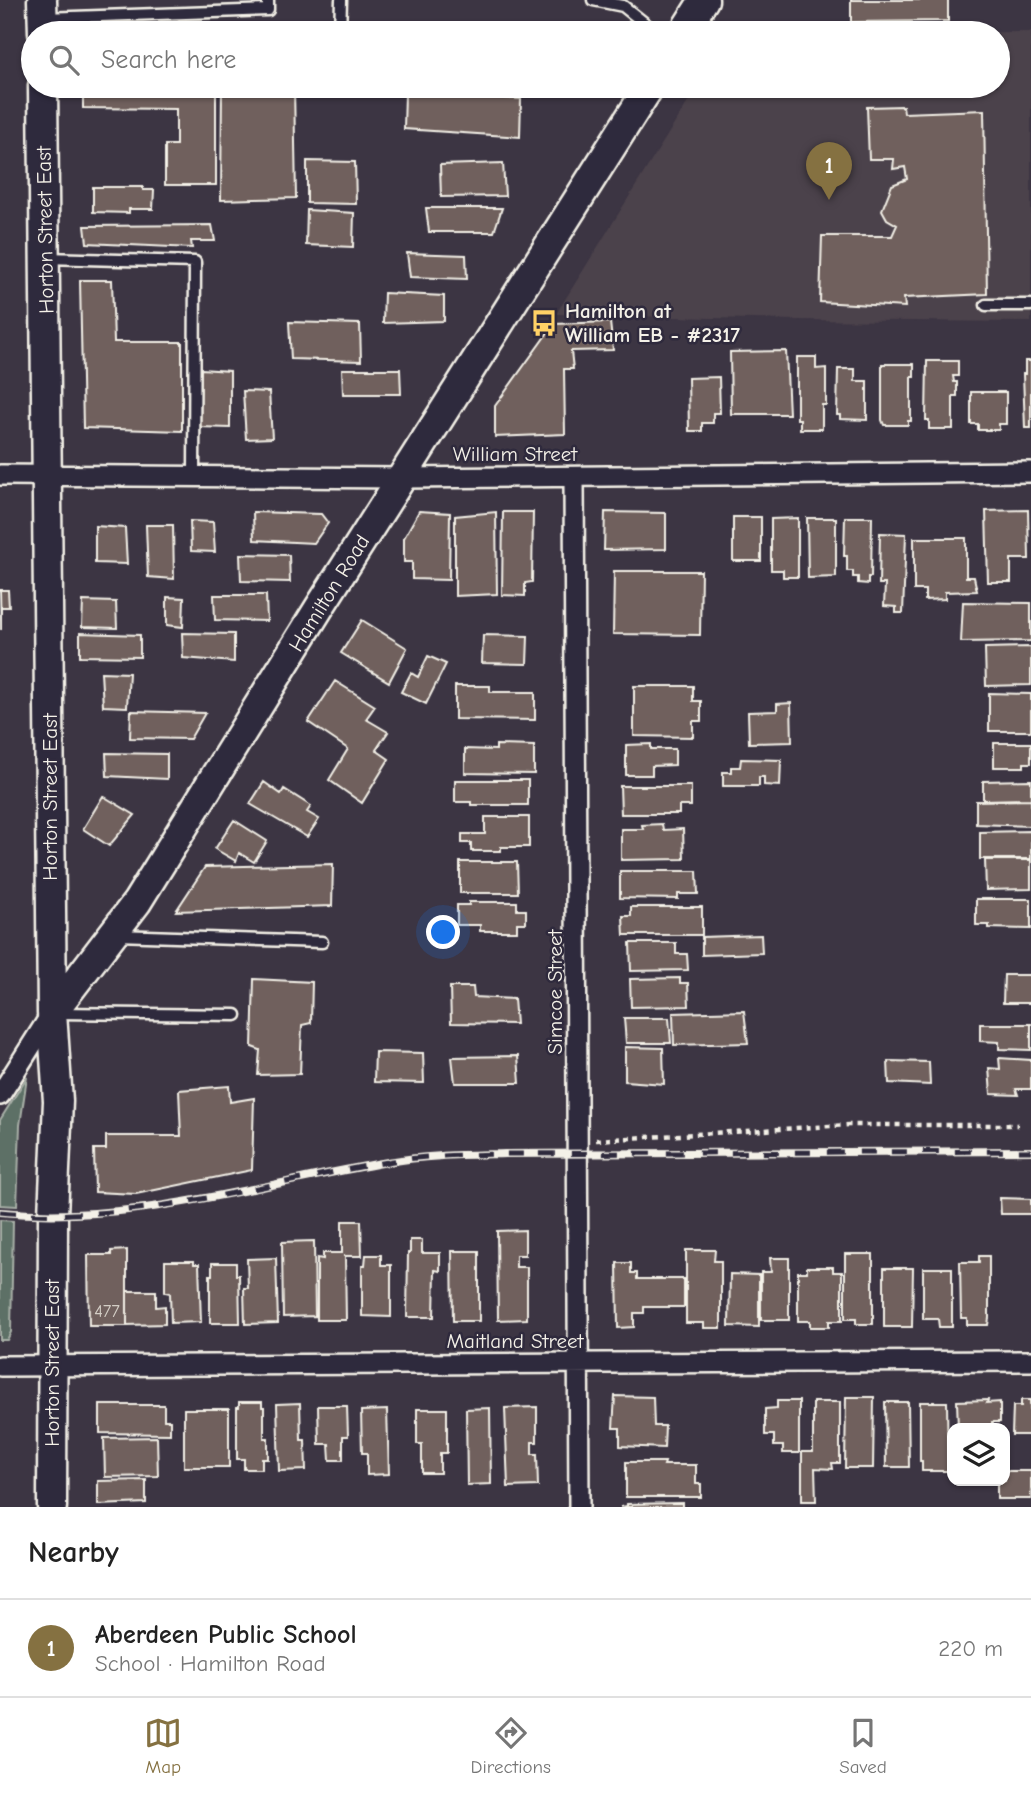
<!DOCTYPE html>
<meta charset="utf-8">
<style>
:root{--surface:#fff;--page:#f2f2f2;--text:#222;--muted:#767676;--line:#e0e0e0;--accent:#857141}
body{margin:0;font-family:"Comic Neue",sans-serif;background:var(--page);color:var(--text)}
.controls{position:absolute;right:21px;bottom:21px;display:grid;overflow:hidden;border-radius:14px;box-shadow:0 2px 5px #0004}
.controls button{width:63px;height:63px;display:grid;place-items:center;padding:0;border:0;border-bottom:2px solid var(--line);background:var(--surface);color:var(--text);font:35px sans-serif}
.you{position:absolute;left:444px;top:933px;width:24px;height:24px;margin:-18px;border:5px solid #fff;border-radius:50%;background:#1a73e8;box-shadow:0 0 0 10px #1a73e833}
.badge{display:grid;place-items:center;width:46px;height:46px;border-radius:50%;background:var(--accent);color:#fff;font-size:23px;font-weight:700}
.pin{position:absolute;translate:-50% -58px;filter:drop-shadow(0 2px 4px #0008)}
.pin::after{content:'';position:absolute;top:37px;width:24px;height:21px;background:inherit;clip-path:polygon(0 0,100% 0,50% 100%)}
.list{margin:0;padding:0;list-style:none}
h2{display:flex;justify-content:space-between;align-items:center;height:91px;margin:0;padding:0 28px;font-size:30px}
h2 small{font-size:23px;font-weight:400;color:var(--muted)}
.list li{display:grid;grid-template-columns:46px 1fr auto;gap:21px;align-items:center;box-sizing:border-box;height:98px;padding:0 28px;border-top:2px solid var(--line)}
.list b{display:block;font-size:26px;white-space:nowrap}
.list p{margin:0;font-size:23px;white-space:nowrap;color:var(--muted)}
.list em{font-size:23px;font-style:normal;color:var(--muted)}
.icon{flex:none;width:38px;height:38px;fill:none;stroke:currentColor;stroke-width:2;stroke-linecap:round;stroke-linejoin:round}
.map{position:relative;flex:none;width:1031px;height:1507px;overflow:hidden}
.search{position:absolute;background:var(--surface);box-shadow:0 2px 5px #0004;left:21px;right:21px;top:21px;height:77px;display:flex;align-items:center;gap:18px;box-sizing:border-box;padding:0 24px;border-radius:38px;color:var(--muted);font-size:26px}
.sheet{height:189px;background:var(--surface)}
nav{display:flex;justify-content:space-around;align-items:center;box-sizing:border-box;height:98px;border-top:2px solid var(--line);background:var(--surface);font-size:19px;color:var(--muted)}
nav a{display:grid;justify-items:center;gap:4px}
nav .on{color:var(--accent)}
.map>svg:first-child{display:block}
.built{fill:#4c424b}
.green{fill:#5d6f66;stroke:#a8b0a7;stroke-width:2}
.building{fill:#70605d;stroke:#f4f1e8;stroke-width:2}
.lines{fill:none;stroke-linecap:round;stroke-linejoin:round}
.lane-casing{stroke:#f4f1e8;stroke-width:15}
.street-casing{stroke:#f4f1e8;stroke-width:24}
.secondary-casing{stroke:#f4f1e8;stroke-width:33}
.path{stroke:#f4f1e8;stroke-width:4.5;stroke-dasharray:5 5;stroke-linecap:butt}
.lane{stroke:#2f2a3d;stroke-width:10}
.street{stroke:#2f2a3d;stroke-width:19}
.secondary{stroke:#2f2a3d;stroke-width:28}
.rail-casing{stroke:#f4f1e8;stroke-width:8}
.rail{stroke:#2f2a3d;stroke-width:5;stroke-dasharray:16;stroke-linecap:butt}
.labels{text-anchor:middle;stroke-width:5;stroke-linejoin:round;paint-order:stroke}
.number-label{font-size:18px;fill:#d3cdc5}
.street-label{font-size:21px;fill:#f4f1e8;stroke:#2f2a3d}
.poi-label{font-size:21px;font-weight:bold;fill:#f4f1e8;stroke:#2f2a3d;text-anchor:start}
</style>
<div class="map">
<svg width="1031" height="1507" viewBox="0 0 1031 1507">
<rect width="100%" height="100%" fill="#3c3543"/>
<filter id="ink" filterUnits="userSpaceOnUse"><feTurbulence type="fractalNoise" baseFrequency=".0143" numOctaves="2"/><feDisplacementMap in="SourceGraphic" scale="14" xChannelSelector="R" yChannelSelector="G"/><feConvolveMatrix kernelMatrix="1 2 1 2 8 2 1 2 1" color-interpolation-filters="sRGB"/></filter>
<g filter="url(#ink)">
<!-- built -->
<path class="built" d="M1031,32V322L797,320L556,314L698,86H998V33H895Z"/>
<!-- green -->
<path class="green" d="M27,1077L20,1125L17,1206L0,1205V1120Z
M0,1220L13,1221L11,1332L7,1340H0Z"/>
<!-- building -->
<path class="building" d="M851,0H948V21L851,22Z
M83,86H216V185H165V145H176V109L83,108Z
M222,86H294L296,198L221,200Z
M381,86H571L569,88L381,90Z
M405,93L521,99L520,137L404,129Z
M903,106L904,113L984,110L987,294L904,298L905,307L820,302L822,236H892L897,225L887,219L882,210L892,185L907,179L905,167L893,169L894,159H869L867,107Z
M307,161L355,162L356,204L307,203Z
M503,163L505,196L441,197L440,165Z
M93,187H143V190H154L153,209H129V213L93,212Z
M426,208H502L494,232H429Z
M307,210L354,213L353,247L306,245Z
M212,225L215,241H191L192,248L87,243L85,226Z
M407,253L466,255L467,279L410,277Z
M80,280H112L114,342H182V431L83,428Z
M384,293L444,296V321L383,323Z
M289,322L360,324L361,361L291,359Z
M610,322L613,350L571,351L573,369H564L565,434L495,437V406L554,324Z
M786,351L789,414H731L730,352Z
M797,357H816V369L826,368V405H822V429H800V419H797Z
M927,361H958V376H953L954,382H957V396H953V429H929V420H926Z
M1025,361H1031V428H1025L1023,374H1025Z
M882,364H914V377H911V421H908V425H884L882,420Z
M201,369L230,371V428L199,427Z
M342,369H400L401,394H343Z
M838,369H855V381H867V420L840,419V415H837Z
M719,377L720,413H713V423H702V431H689L688,378Z
M243,391L269,392L272,438L246,439Z
M971,392H1006V424H999V430H978V424H971Z
M1028,510L1029,559H1011V582H988L986,511Z
M419,511L450,513L449,580L412,579V562H404V538Z
M253,512L321,514L328,523L314,543L254,540Z
M496,512L497,594L455,596V516Z
M503,512H533L532,582L525,583V596L502,595Z
M605,512L666,513V549L604,550Z
M733,517H761V561H733Z
M845,517H872L871,577H868V584L858,583V577H853V571H847V556H844Z
M798,518V577H783V570H771V519Z
M807,518H836V577L808,578Z
M190,521L213,522L215,552L191,551Z
M146,525H173L174,579L148,577Z
M95,526L125,528L127,564L95,563Z
M880,533L906,534L903,613H896V607L884,606L885,584H879Z
M914,538H966V577H974L977,591L945,592V599L925,600V590H914Z
M240,554L289,555L290,582L241,581Z
M614,571H701L700,635L613,634Z
M0,590H8L9,607H1V630Z
M214,595H266L267,621L215,620Z
M167,597L184,598L183,627L167,625Z
M83,601L116,602L117,628L82,627Z
M963,602L1031,603V641L961,642Z
M362,620L407,648L389,682L341,653Z
M80,633L140,635V657L80,656Z
M182,633L234,634V662L183,658Z
M483,635L528,636L527,664L482,663Z
M1031,647V685L986,686L985,648Z
M428,656L446,664L426,704L401,692L411,673L418,677Z
M101,672L129,673L127,707L103,706Z
M335,681L375,706L366,719L388,732L376,750L389,759L362,803L329,780L348,749L308,722Z
M455,686H490V692H535V720L455,719Z
M634,686H693V701H701V721H693V737L634,736Z
M989,693L1031,694V731H989Z
M791,703L792,742L749,743L748,712L777,711V704Z
M131,711L205,713L190,739L130,738Z
M994,743H1031V763H1024V767H994Z
M651,744V749H675V765L652,766V775H626V745Z
M496,745L534,746V774L465,773V749L496,750Z
M106,753L167,754V779L107,776Z
M741,759L781,760L780,786L764,785V777H759V786H723V772H731V767H740Z
M455,780H528V805H471V802H455Z
M1031,780V799L983,800V781Z
M264,782L281,794L284,789L311,806L307,812L319,819L307,837L250,804Z
M620,786H691V806H679V814H621Z
M103,796L135,815L109,846L83,829Z
M1031,800V826L976,824V801Z
M485,817H529V847H501V851H471V843H462V834H485Z
M234,820L267,841L254,862L239,853L236,861L215,849Z
M662,824L663,830L683,829L684,859L621,860V829H643L642,825Z
M1031,831V859H980V832Z
M985,860H1031V889L986,890Z
M460,862H517L518,893H460Z
M333,864L332,906L176,911L205,867Z
M620,871H697L698,894H678V899L620,898Z
M976,899H1031V929L989,928V925H976Z
M469,902H517V910H526V923H517V931H480V925H457V905H469Z
M631,907H702V935H624L623,916H631Z
M761,935L762,953L702,955V937Z
M630,943H676V954H687L688,970L631,971Z
M1004,975H1031V1003H1003Z
M680,978V983H688L689,1006L631,1007L630,979Z
M254,979L312,982L311,1023L302,1025L300,1074L258,1075L260,1050L252,1047Z
M450,987H473L474,997L514,999L516,1024L451,1023Z
M744,1011L748,1043L674,1045L673,1013Z
M624,1018H669L671,1043H626Z
M980,1024H1031V1050L999,1049V1042L980,1041Z
M625,1047L663,1048L664,1084L625,1081Z
M375,1052L423,1053L424,1083L374,1082Z
M518,1056L520,1083H455L452,1057Z
M999,1058L1031,1060V1089H1016L1018,1095L991,1094L989,1068L1000,1069Z
M888,1061L929,1062L930,1085L889,1083Z
M229,1086L230,1102L254,1098L252,1170L136,1194L95,1192L94,1149H106V1136H181L179,1090Z
M1000,1198L1031,1199V1214H1001Z
M342,1221H361L362,1256H345L346,1320H317V1258L323,1259V1253H342Z
M525,1230V1255H516V1267H527V1319L498,1320L497,1231Z
M410,1240H422V1253H440V1271L435,1270L434,1317H407L408,1253H410Z
M314,1241L315,1316L283,1317L282,1242Z
M127,1250V1326H89L88,1255H111V1251Z
M686,1250H715L714,1261H721V1328H704V1323H686Z
M452,1251H479V1321H453Z
M845,1254H873V1324H856V1319H845Z
M366,1255H381V1265H391V1317L362,1316V1265H365Z
M979,1256H989V1318L988,1325H967V1318H961L960,1262H979Z
M276,1258L278,1323L245,1324L244,1288H248L247,1259Z
M770,1258H789V1320H761V1272H771Z
M165,1261H194V1264H199L201,1322L171,1323L170,1293L165,1292Z
M212,1263H236V1275H239L240,1323H210V1275H212Z
M617,1263H631V1273H637V1279H684V1307H644V1313H634V1327L618,1328Z
M807,1267H833V1272H842V1321H829V1327H810V1321H798V1272H807Z
M884,1268H913L912,1327H884Z
M923,1268H952V1327H939L938,1319H923Z
M730,1274L759,1275V1327L729,1326Z
M127,1291H156V1307L165,1306V1324L127,1325Z
M615,1396L653,1397L654,1426H665L664,1448L620,1446V1428H613Z
M846,1397H874L873,1468H845Z
M988,1400L987,1403L1000,1402V1422H992V1428H958L957,1401Z
M1021,1400H1030L1031,1435H1012L1013,1406H1021Z
M777,1401H799V1453H783V1446H774V1435H765V1409L777,1408Z
M239,1402H262V1407H264V1438H268V1459H262V1469H244V1459H237V1407H239Z
M813,1402H840V1463H832L833,1469L815,1468L816,1501H802V1452H813Z
M885,1402H908L909,1467H886Z
M920,1402H947L948,1471H922V1461H920Z
M300,1403L301,1440H305L306,1470L279,1471L277,1404Z
M100,1405H164V1420H170V1434L100,1433Z
M318,1406H347L348,1436H343V1460H330L329,1444H319Z
M537,1407V1442H532V1454H537L538,1486L508,1487L505,1408Z
M490,1408L491,1484L467,1485L466,1409Z
M184,1409H229V1467H184Z
M417,1409H447V1453H440V1473H422V1444H417Z
M387,1410L389,1474L367,1475V1453H362L361,1411Z
M157,1437L158,1476L105,1477L104,1438Z
M626,1462H665L664,1465H696V1484H701V1497H626Z
M1005,1471H1031V1499H997V1481H1005Z
M146,1480V1503L98,1505V1481Z
M682,1503V1507H621L627,1506V1504Z"/>
<g class="lines">
<defs>
<path id="lane" d="M593,0L623,6L657,33
M44,18L268,10V0
M340,33L341,0
M45,258L195,262L194,476
M986,305H1031
M117,935L322,942
M56,1013L236,1015"/>
<path id="street" d="M0,475L401,478L1031,472
M574,477L579,1507
M0,1095L52,1013
M0,1366L1031,1361"/>
<path id="secondary" d="M42,0L43,33
M683,33L704,0
M43,86L52,1013L58,1101L53,1215L52,1507
M52,1013L137,902L319,608L650,86"/>
</defs>
<!-- lane casing -->
<use href="#lane" class="lane-casing"/>
<!-- street casing -->
<use href="#street" class="street-casing"/>
<!-- secondary casing -->
<use href="#secondary" class="secondary-casing"/>
<!-- path -->
<path class="path" d="M596,1140L848,1125H1018"/>
<!-- lane -->
<use href="#lane" class="lane"/>
<!-- street -->
<use href="#street" class="street"/>
<!-- secondary -->
<use href="#secondary" class="secondary"/>
<defs>
<path id="rail" d="M0,1212C133,1225 259,1184 388,1162C427,1155 466,1155 505,1154L1031,1151"/>
</defs>
<!-- rail casing -->
<use href="#rail" class="rail-casing"/>
<!-- rail -->
<use href="#rail" class="rail"/>
</g>
</g>
<!-- icons -->
<defs>
<symbol id="bus-bare" viewBox="-9 -9 18 18"><path d="M-5-6H5V4H4V6H2V4H-2V6H-4V4H-5ZM-3.5-4V0h7V-4ZM-3.5 1.2v1.5H-2V1.2ZM2 1.2v1.5H3.5V1.2Z" fill="#ffd166" stroke="#2f2a3d" stroke-width="2.5" paint-order="stroke"/></symbol>
</defs>
<g fill-rule="evenodd">
<use href="#bus-bare" x="525" y="304" width="38" height="38"/>
</g>
<g class="labels">
<!-- number labels -->
<g class="number-label">
<text x="107" y="1317">477</text>
</g>
<!-- street labels -->
<g class="street-label">
<text transform="translate(45 230) rotate(-91)" y="7">Horton Street East</text>
<text x="515" y="461">William Street</text>
<text transform="translate(329 593) rotate(-58)" y="7">Hamilton Road</text>
<text transform="translate(50 797) rotate(-90)" y="7">Horton Street East</text>
<text transform="translate(555 992) rotate(-90)" y="7">Simcoe Street</text>
<text x="515" y="1348">Maitland Street</text>
<text transform="translate(52 1363) rotate(-90)" y="7">Horton Street East</text>
</g>
<!-- poi labels -->
<g class="poi-label">
<text x="565" y="318">Hamilton at<tspan x="565" dy="24">William EB - #2317</tspan></text>
</g>
</g>
</svg>
<div class="controls">
<button><svg class="icon" aria-label="layers" viewBox="0 0 24 24"><path d="M12 4l9 5-9 5-9-5zM3 14l9 5 9-5"/></svg></button>
</div>
<div class="you"></div>
<div class="pin badge" style="left:829px;top:200px">1</div>
<div class="search"><svg class="icon" aria-label="search" viewBox="0 0 24 24"><circle cx="10" cy="10" r="6"/><path d="M15 15l6 6"/></svg>Search here</div>
</div>
<section class="sheet">
<h2>Nearby<small></small></h2>
<ul class="list">
<li><span class="badge">1</span><div><b>Aberdeen Public School</b><p>School · Hamilton Road</p></div><em>220 m</em></li>
</ul>
</section>
<nav>
<a class="on"><svg class="icon" aria-label="map" viewBox="0 0 24 24"><path d="M3 6l6-2 6 2 6-2v14l-6 2-6-2-6 2zM9 4v14M15 6v14"/></svg>Map</a>
<a><svg class="icon" aria-label="directions" viewBox="0 0 24 24"><path d="M12 3l9 9-9 9-9-9zM9 14v-3h6M13 9l2 2-2 2"/></svg>Directions</a>
<a><svg class="icon" aria-label="saved" viewBox="0 0 24 24"><path d="M7 4h10v16l-5-4-5 4z"/></svg>Saved</a>
</nav>
